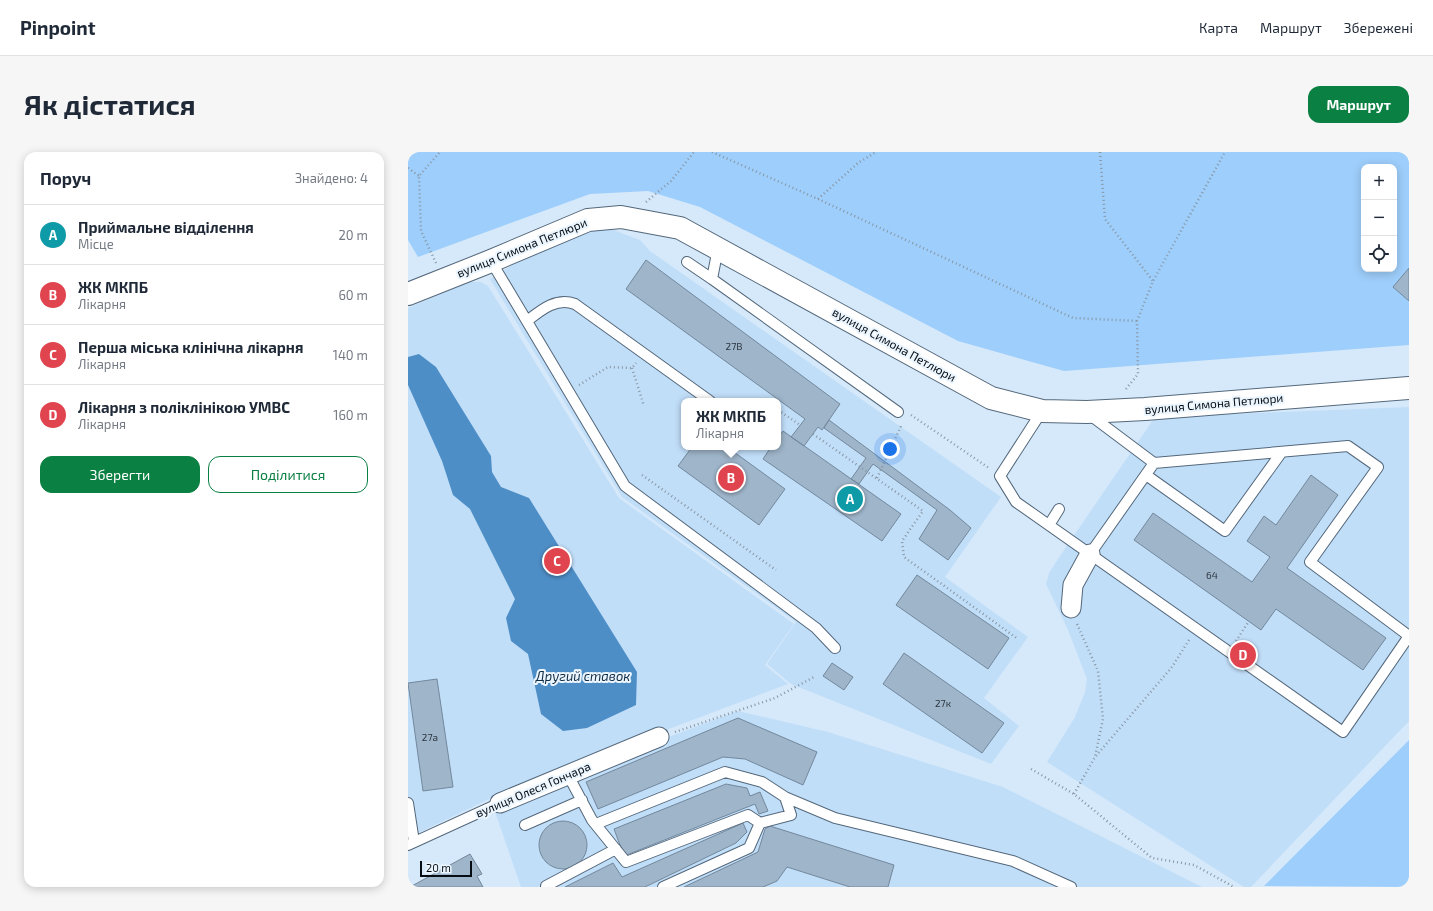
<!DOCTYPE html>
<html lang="uk">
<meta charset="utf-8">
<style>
:root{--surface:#fff;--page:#f6f6f7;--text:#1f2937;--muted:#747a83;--line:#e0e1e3;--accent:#0b8043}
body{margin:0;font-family:"Exo 2",sans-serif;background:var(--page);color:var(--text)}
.controls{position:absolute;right:12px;top:12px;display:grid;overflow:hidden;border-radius:8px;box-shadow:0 2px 10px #0003}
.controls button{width:36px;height:36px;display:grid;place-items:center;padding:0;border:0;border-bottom:1px solid var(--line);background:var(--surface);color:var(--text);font:20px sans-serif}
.scale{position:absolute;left:12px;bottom:10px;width:52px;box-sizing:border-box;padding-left:4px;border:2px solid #050c13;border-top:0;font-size:11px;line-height:14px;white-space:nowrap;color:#050c13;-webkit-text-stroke:3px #ebf5fe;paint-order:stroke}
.you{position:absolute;left:482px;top:297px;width:14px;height:14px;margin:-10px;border:3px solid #fff;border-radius:50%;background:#1a73e8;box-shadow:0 0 0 6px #1a73e833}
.badge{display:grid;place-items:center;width:26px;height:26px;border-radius:50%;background:var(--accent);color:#fff;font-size:13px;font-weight:700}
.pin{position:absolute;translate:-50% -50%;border:2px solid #fff;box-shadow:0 1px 4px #0006}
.popup{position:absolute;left:273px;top:246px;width:100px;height:52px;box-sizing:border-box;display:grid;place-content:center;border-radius:8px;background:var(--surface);filter:drop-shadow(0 1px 3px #0005);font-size:13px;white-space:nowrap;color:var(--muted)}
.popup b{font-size:15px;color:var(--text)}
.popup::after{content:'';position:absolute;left:50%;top:100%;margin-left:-8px;border:8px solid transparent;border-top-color:var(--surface)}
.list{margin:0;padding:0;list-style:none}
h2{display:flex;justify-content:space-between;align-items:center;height:52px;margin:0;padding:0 16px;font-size:17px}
h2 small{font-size:13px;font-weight:400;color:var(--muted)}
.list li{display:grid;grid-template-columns:26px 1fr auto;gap:12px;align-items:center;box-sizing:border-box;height:60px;padding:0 16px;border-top:1px solid var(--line)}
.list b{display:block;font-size:15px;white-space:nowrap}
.list p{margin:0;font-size:13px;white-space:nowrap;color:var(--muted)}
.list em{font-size:13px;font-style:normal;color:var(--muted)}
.actions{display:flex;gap:8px;padding:12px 16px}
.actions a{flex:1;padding:9px 0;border:1px solid var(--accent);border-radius:12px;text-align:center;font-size:14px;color:var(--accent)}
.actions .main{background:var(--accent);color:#fff}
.icon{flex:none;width:22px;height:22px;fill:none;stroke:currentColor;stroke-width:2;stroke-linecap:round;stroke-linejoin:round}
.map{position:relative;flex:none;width:1001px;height:735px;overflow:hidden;border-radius:12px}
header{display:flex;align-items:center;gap:24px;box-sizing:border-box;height:56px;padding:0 20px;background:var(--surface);border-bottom:1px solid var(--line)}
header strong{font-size:19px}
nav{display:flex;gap:22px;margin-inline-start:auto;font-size:14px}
.intro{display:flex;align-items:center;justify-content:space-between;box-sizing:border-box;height:96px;padding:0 24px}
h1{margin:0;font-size:28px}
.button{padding:10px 18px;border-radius:12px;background:var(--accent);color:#fff;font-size:14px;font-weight:700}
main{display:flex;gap:24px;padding:0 24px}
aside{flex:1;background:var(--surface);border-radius:12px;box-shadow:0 2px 10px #0003}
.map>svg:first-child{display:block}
.built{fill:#c1def9;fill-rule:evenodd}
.green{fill:#9ecefb;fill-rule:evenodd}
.water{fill:#4e8ec7}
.building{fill:#9fb5ca;stroke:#73889c}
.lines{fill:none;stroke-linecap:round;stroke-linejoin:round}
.service-casing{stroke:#54687b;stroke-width:12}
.minor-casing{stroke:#54687b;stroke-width:21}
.tertiary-casing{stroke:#54687b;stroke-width:24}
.path{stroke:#8897a4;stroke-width:2.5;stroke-dasharray:1 3;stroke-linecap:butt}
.service{stroke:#fff;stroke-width:10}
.minor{stroke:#fff;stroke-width:19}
.tertiary{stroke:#fff;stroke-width:22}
.labels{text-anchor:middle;stroke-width:4;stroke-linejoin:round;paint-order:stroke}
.number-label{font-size:10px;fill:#2c3641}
.street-label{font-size:12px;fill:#050c13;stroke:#ebf5fe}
.water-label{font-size:13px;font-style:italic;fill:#112d44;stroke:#ebf5fe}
</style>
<header>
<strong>Pinpoint</strong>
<nav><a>Карта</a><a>Маршрут</a><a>Збережені</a></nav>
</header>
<div class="intro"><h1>Як дістатися</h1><a class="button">Маршрут</a></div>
<main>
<aside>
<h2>Поруч<small>Знайдено: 4</small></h2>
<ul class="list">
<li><span class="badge" style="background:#0f9aa8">A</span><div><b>Приймальне відділення</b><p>Місце</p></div><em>20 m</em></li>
<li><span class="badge" style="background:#e0444e">B</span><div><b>ЖК МКПБ</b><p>Лікарня</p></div><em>60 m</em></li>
<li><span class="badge" style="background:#e0444e">C</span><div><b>Перша міська клінічна лікарня</b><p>Лікарня</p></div><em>140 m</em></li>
<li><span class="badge" style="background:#e0444e">D</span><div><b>Лікарня з поліклінікою УМВС</b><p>Лікарня</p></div><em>160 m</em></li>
</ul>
<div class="actions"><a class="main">Зберегти</a><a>Поділитися</a></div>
</aside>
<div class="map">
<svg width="1001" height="735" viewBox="0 0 1001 735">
<rect width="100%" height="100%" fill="#d6e9fa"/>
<!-- built -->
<path class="built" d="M179,78H206L232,88L242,99L593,345L537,425L620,485L576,546L611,574L583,612L383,532L359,512L388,470L214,345L82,127L110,109ZM276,249H370V295H276Z
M61,130H73L80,134L211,346L386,472L357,513L380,532L102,637L0,686V156Z
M1001,255V569L843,735H836L639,610L667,565L677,540L679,527L660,478L638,432L641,421L658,395L747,265Z
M330,559L420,580L595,635L794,735H113L84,651Z"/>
<!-- green -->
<path class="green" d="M0,0H1001V193L656,219L550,189L292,55L240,39L182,42L10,105L0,88ZM956,15H986V117H956Z
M1001,588V735L856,734Z"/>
<!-- water -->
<path class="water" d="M11,202L28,215L83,304L84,320L93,335L121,346L229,520L228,553L179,576L155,579L133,562L120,502L103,489L98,466L107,447L62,357L45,343L34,309L0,233V205Z"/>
<!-- building -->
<path class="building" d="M238,108L432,252L414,278L410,275L396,294L383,285L397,267L218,137Z
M1001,116V149L985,135Z
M421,268L542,358L563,376L540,408L511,387L529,358L465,312L451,332L443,327L458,306L416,276Z
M375,279L493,362L474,389L355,307L363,295H370V286Z
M284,295H319L377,337L351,373L270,314Z
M903,323L930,343L879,416L978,486L955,518L868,457L853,478L726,388L745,361L844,430L862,405L839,389L856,364L868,373Z
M509,423L601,486L580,517L488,453Z
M496,501L596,571L574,601L475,532Z
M424,511L445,525L436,538L415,524Z
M29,527L45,635L15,639L0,531Z
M330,566L409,600L395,633L337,607L315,605L190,657L178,630Z
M318,632L339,636L342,644L352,640L360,659L351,662L347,652L216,704L206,677Z
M131 693a24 24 0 1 1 48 0a24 24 0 1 1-48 0Z
M335,671L339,680L328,691L237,735H157L205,711L214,725Z
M362,674L486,713L480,735H442L379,715L369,729L355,735H276L350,700L357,677Z
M62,702L74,722L69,724L75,735H2Z"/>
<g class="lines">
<defs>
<path id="service" d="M310,96L304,127L490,260
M83,109L217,334L408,476L427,496
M279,110L304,127
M119,169C133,158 148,145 167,152L302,249
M634,259L592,324L608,350L935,580L1001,484L902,410L970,315L940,294L746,311L682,402
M682,263L746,311
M738,323L817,379L873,301
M641,373L651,357
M160,623L184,668L218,710L340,663L352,671
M377,645L427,666L605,709L663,735
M0,651L6,690
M188,672L317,620L354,630L377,645L383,663L352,671L341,696L255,735
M117,673L174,648
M0,693L92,651
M138,735V734L208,697"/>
<path id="minor" d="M663,456L665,433L682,402
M92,651L251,585"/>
<path id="tertiary" d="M0,142L83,109L180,68L213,65L272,76L583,246L634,259L679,260L737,257L1001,236"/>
</defs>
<!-- service casing -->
<use href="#service" class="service-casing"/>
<!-- minor casing -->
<use href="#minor" class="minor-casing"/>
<!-- tertiary casing -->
<use href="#tertiary" class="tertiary-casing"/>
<!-- path -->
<path class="path" d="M304,0L410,47L665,166L729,169
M692,0L697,67L745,129
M0,16L11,24
M410,47L450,11L468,0
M238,50L263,29L286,0
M28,111L13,79L11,24L32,0
M224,216L236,254
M171,233L200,215L224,216L228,211
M718,237L730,222L729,169L745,129L817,0
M370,258L392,273
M503,263L581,316
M405,282L515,359L494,389L496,405L610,487
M234,323L368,418
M469,326L494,272
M828,489L841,469
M267,580L367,546L406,525
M688,604L764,515L781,488
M623,617L666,642L744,706L786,713L826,735
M666,642L687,605L695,567L690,519L669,472"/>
<!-- service -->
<use href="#service" class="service"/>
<!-- minor -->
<use href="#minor" class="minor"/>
<!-- tertiary -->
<use href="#tertiary" class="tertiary"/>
</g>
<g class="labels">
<!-- number labels -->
<g class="number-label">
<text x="326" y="198">27В</text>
<text x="804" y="427">64</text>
<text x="535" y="555">27к</text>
<text x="22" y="589">27а</text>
</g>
<!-- street labels -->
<g class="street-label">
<text transform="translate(114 96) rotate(-22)" y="4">вулиця Симона Петлюри</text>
<text transform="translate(486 193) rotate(29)" y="4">вулиця Симона Петлюри</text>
<text transform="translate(806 252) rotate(-5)" y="4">вулиця Симона Петлюри</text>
<text transform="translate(125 638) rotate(-23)" y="4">вулиця Олеся Гончара</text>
</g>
<!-- water labels -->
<g class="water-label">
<text x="175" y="529">Другий ставок</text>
</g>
</g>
</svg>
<div class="controls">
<button>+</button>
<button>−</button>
<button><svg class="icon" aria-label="locate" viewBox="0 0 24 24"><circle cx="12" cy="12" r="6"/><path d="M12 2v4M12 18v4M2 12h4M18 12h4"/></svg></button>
</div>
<div class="scale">20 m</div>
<div class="you"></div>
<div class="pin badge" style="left:442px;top:347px;background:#0f9aa8">A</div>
<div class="pin badge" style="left:323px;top:326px;background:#e0444e">B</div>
<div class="popup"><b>ЖК МКПБ</b>Лікарня</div>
<div class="pin badge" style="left:149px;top:409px;background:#e0444e">C</div>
<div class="pin badge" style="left:835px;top:503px;background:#e0444e">D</div>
</div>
</main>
